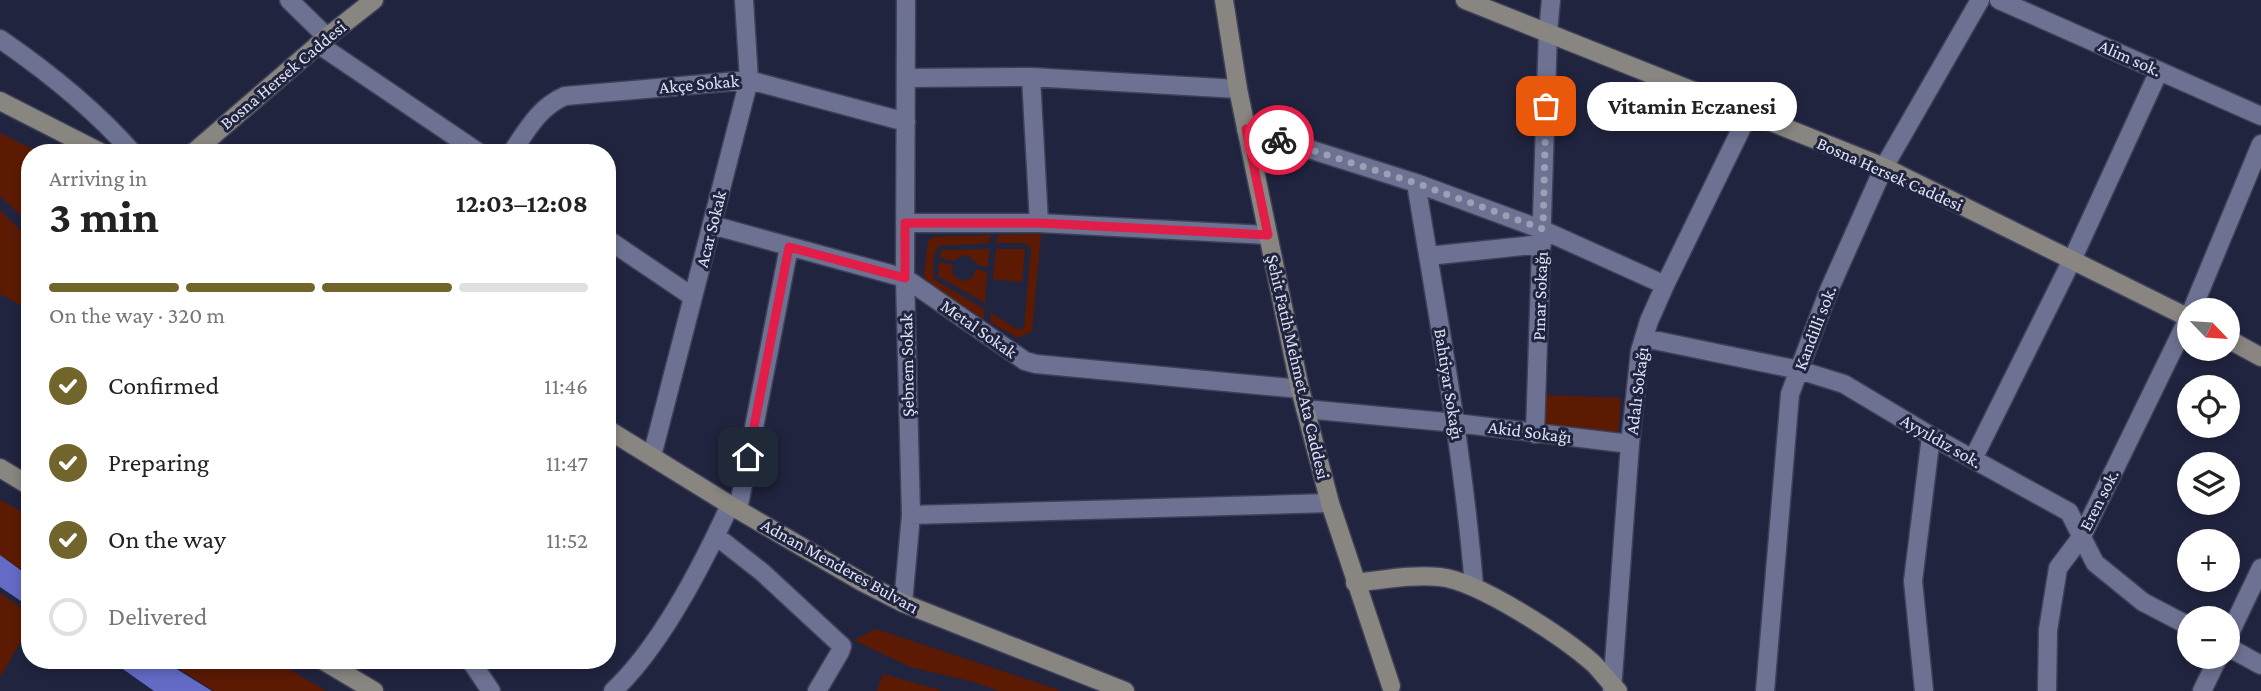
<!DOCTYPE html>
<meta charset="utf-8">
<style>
:root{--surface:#fff;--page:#f6f6f6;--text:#222;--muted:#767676;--line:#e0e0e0;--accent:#71652b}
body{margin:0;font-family:"Crimson Pro",serif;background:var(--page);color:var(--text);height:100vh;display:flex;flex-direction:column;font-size:26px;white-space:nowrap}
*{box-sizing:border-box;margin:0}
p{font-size:23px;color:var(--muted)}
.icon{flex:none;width:38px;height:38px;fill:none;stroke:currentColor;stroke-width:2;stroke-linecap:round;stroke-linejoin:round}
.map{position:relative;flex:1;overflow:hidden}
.sheet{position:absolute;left:21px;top:144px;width:595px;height:525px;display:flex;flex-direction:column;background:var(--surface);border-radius:28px;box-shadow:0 4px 10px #0003}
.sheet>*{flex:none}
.needle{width:46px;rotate:115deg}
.tools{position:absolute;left:2177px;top:298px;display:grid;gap:14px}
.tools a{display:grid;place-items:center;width:63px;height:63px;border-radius:50%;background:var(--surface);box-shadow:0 4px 10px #0003;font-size:35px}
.pin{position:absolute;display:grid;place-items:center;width:60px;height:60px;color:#fff;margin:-30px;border-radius:14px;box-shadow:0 4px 10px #0006}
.courier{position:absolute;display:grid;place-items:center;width:70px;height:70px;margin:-35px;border:5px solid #e11d48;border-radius:50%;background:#fff;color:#222;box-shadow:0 2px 9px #0007}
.bubble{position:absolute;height:49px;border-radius:24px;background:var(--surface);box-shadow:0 4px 10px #0003;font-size:23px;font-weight:700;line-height:49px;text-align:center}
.head em{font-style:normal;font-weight:700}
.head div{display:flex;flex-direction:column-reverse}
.head{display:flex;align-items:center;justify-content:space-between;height:119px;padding:0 28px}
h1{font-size:46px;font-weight:700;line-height:52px}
.bar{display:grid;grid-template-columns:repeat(4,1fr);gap:10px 7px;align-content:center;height:84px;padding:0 28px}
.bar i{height:9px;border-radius:5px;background:var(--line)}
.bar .selected{background:var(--accent)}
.bar p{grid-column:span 4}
ol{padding:0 28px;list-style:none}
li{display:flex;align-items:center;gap:21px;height:77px}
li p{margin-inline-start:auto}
li .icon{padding:7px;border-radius:50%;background:var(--accent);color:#fff;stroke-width:4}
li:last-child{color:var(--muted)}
li i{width:38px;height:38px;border:4px solid var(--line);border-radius:50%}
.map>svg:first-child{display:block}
</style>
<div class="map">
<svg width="2261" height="691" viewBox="0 0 2261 691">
<rect width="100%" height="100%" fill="#21243f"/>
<path fill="#5c1a03" d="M 0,133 L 38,152 L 30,152 L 30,224 L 0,196 Z
M 0,210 L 30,240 L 30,310 L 0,294 Z
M 1041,234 L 1032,331 L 1018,338 L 990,322 L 991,313 L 1019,330 L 1024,328 L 1031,248 L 1025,243 L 996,243 L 997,235 Z
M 990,235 L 989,243 L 938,246 C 933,254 931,271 935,280 L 984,309 L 984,319 L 929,286 L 924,277 L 928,241 L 933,237 Z
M 989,249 L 988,267 L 977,265 C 972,255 962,252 954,261 L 940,258 L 941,250 Z
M 996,249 L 1025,249 L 1022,282 L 993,279 Z
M 939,262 L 952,265 L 953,275 L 962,281 L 971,279 L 977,269 L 987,272 L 985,303 L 938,276 Z
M 1546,395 L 1621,398 L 1618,436 L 1544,426 Z
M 0,500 L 30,516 L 30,577 L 0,555 Z
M 0,593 L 30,614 L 30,626 L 0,677 Z
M 876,629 L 1062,691 L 999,691 L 970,681 L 910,667 L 854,640 Z
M 165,660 L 274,660 L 326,691 L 214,691 Z
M 883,674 L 943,691 L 877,691 Z"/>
<path fill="#646bc7" d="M 0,555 L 30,577 L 30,607 L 0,587 Z
M 110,660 L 162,660 L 212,691 L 154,691 Z"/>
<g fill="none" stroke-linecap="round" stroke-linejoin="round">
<defs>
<path id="street" d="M 289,0 L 327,37
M 1999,0 L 2261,116
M 0,39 C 48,72 94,109 132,152
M 318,44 L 478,152
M 1031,77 L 1039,223
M 906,78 L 1031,77 L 1238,89
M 1246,129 L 1416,183 L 1543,230 L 1665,285
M 512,152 C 527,130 539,107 565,96 L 749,80 L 906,122
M 1416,183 C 1438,317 1463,451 1474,586
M 905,223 L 1039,223 L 1267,235
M 712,225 L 905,278 L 1025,361 L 1036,364 L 1300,389
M 607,239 L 693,297
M 1428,256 L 1542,244
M 2192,310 L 2261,144
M 1644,338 L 1799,370 L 1844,384 L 1931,436 L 2069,512 L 2095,563 L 2143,602 L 2189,626
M 1305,409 L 1456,423 L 1630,444
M 1535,434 L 1548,32 L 1551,0
M 652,456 L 749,80 L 744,0
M 1973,459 L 2072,260 L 2159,71
M 738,510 L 789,247
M 911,515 L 1330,503
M 716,536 L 762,572 L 842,646 L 840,652 L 817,691
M 903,603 L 911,515 L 905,278 L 906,0
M 2228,637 L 2261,568
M 2228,647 L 2261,665
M 470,660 L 491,691
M 613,691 C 660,647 703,564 730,505
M 1612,691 L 1630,444 L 1640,351 L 1649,321 L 1665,285 L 1749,113
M 1765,691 L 1790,394 L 1829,290 L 1884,167 L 1980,0
M 1924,691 L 1913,581 L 1931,436
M 2047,691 L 2048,630 L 2058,568 L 2082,536 L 2189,317
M 2202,691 L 2219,656"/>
<path id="secondary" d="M 1224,0 L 1238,89 L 1300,389 L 1330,503 L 1391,686
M 1465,0 L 1884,167 L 2189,318
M 0,101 L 100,152
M 194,152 L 327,37 L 374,0
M 2228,339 L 2261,357
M 607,429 L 730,505 L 862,582 L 903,603 L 1125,691
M 0,468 L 30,486
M 1355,583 C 1383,580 1412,574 1440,577 C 1479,581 1563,637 1593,663 C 1602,672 1609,682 1618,691
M 322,660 L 374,691"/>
</defs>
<use href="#street" stroke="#3e4057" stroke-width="21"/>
<use href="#secondary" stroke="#3e4057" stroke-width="21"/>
<use href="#street" stroke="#6d7292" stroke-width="18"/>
<use href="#secondary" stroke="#898682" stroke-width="18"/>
</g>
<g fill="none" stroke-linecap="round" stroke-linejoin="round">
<path stroke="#9ca0b5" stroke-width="7" stroke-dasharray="0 12.6" d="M 1279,140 L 1416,183 L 1543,229 L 1546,106"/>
<path stroke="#e11d48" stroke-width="9" d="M 748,457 L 789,247 L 905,278 L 905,223 L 1039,223 L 1268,235 L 1246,129 L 1279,140"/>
</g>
<g text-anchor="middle" stroke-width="6" stroke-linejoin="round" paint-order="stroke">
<g font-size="18" fill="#dfe3f5" stroke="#21243f">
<text transform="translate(2130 58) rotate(24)" y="6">Alim sok.</text>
<text transform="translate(283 75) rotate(-40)" y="6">Bosna Hersek Caddesi</text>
<text transform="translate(699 84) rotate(-5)" y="6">Akçe Sokak</text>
<text transform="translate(1890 174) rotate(24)" y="6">Bosna Hersek Caddesi</text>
<text transform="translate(711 229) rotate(-76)" y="6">Acar Sokak</text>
<text transform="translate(1540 296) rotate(-88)" y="6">Pınar Sokağı</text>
<text transform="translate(1815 328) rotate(-69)" y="6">Kandilli sok.</text>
<text transform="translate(979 329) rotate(35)" y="6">Metal Sokak</text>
<text transform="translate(907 365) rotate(-91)" y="6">Şebnem Sokak</text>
<text transform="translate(1298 367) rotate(77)" y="6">Şehit Fatih Mehmet Ata Caddesi</text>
<text transform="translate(1449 384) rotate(81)" y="6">Bahtiyar Sokağı</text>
<text transform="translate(1637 391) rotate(-83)" y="6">Adalı Sokağı</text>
<text transform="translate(1530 432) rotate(7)" y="6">Akid Sokağı</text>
<text transform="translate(1941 441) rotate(30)" y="6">Ayyıldız sok.</text>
<text transform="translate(2099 500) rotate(-63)" y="6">Eren sok.</text>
<text transform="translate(840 566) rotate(29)" y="6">Adnan Menderes Bulvarı</text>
</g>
</g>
</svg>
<div class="tools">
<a><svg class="needle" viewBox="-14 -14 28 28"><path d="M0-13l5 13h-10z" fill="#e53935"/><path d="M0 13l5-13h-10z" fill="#767676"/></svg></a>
<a><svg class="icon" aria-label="locate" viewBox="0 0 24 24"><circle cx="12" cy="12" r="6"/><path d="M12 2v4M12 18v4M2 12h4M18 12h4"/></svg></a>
<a><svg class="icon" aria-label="layers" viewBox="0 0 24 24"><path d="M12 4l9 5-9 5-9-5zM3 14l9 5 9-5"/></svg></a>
<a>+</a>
<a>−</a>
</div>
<div class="pin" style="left:1546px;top:106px;background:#ea580c"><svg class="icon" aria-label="bag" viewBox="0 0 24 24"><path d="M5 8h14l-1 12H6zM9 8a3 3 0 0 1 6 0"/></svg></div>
<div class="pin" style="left:748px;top:457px;background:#1f2937"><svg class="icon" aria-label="home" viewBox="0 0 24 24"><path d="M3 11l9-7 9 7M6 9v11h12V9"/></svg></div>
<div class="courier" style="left:1279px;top:140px"><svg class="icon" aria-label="bike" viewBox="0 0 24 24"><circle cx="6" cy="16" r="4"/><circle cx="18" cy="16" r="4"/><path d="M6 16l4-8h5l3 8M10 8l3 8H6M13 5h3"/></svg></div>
<div class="bubble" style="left:1587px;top:82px;width:210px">Vitamin Eczanesi</div>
<section class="sheet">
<div class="head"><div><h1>3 min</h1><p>Arriving in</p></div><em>12:03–12:08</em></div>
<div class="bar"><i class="selected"></i><i class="selected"></i><i class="selected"></i><i></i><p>On the way · 320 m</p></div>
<ol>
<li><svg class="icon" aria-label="check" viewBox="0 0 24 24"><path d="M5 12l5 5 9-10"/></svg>Confirmed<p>11:46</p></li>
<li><svg class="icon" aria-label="check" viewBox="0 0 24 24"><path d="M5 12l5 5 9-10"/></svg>Preparing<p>11:47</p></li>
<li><svg class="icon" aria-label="check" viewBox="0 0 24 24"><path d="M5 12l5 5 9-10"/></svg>On the way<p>11:52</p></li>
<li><i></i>Delivered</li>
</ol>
</section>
</div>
